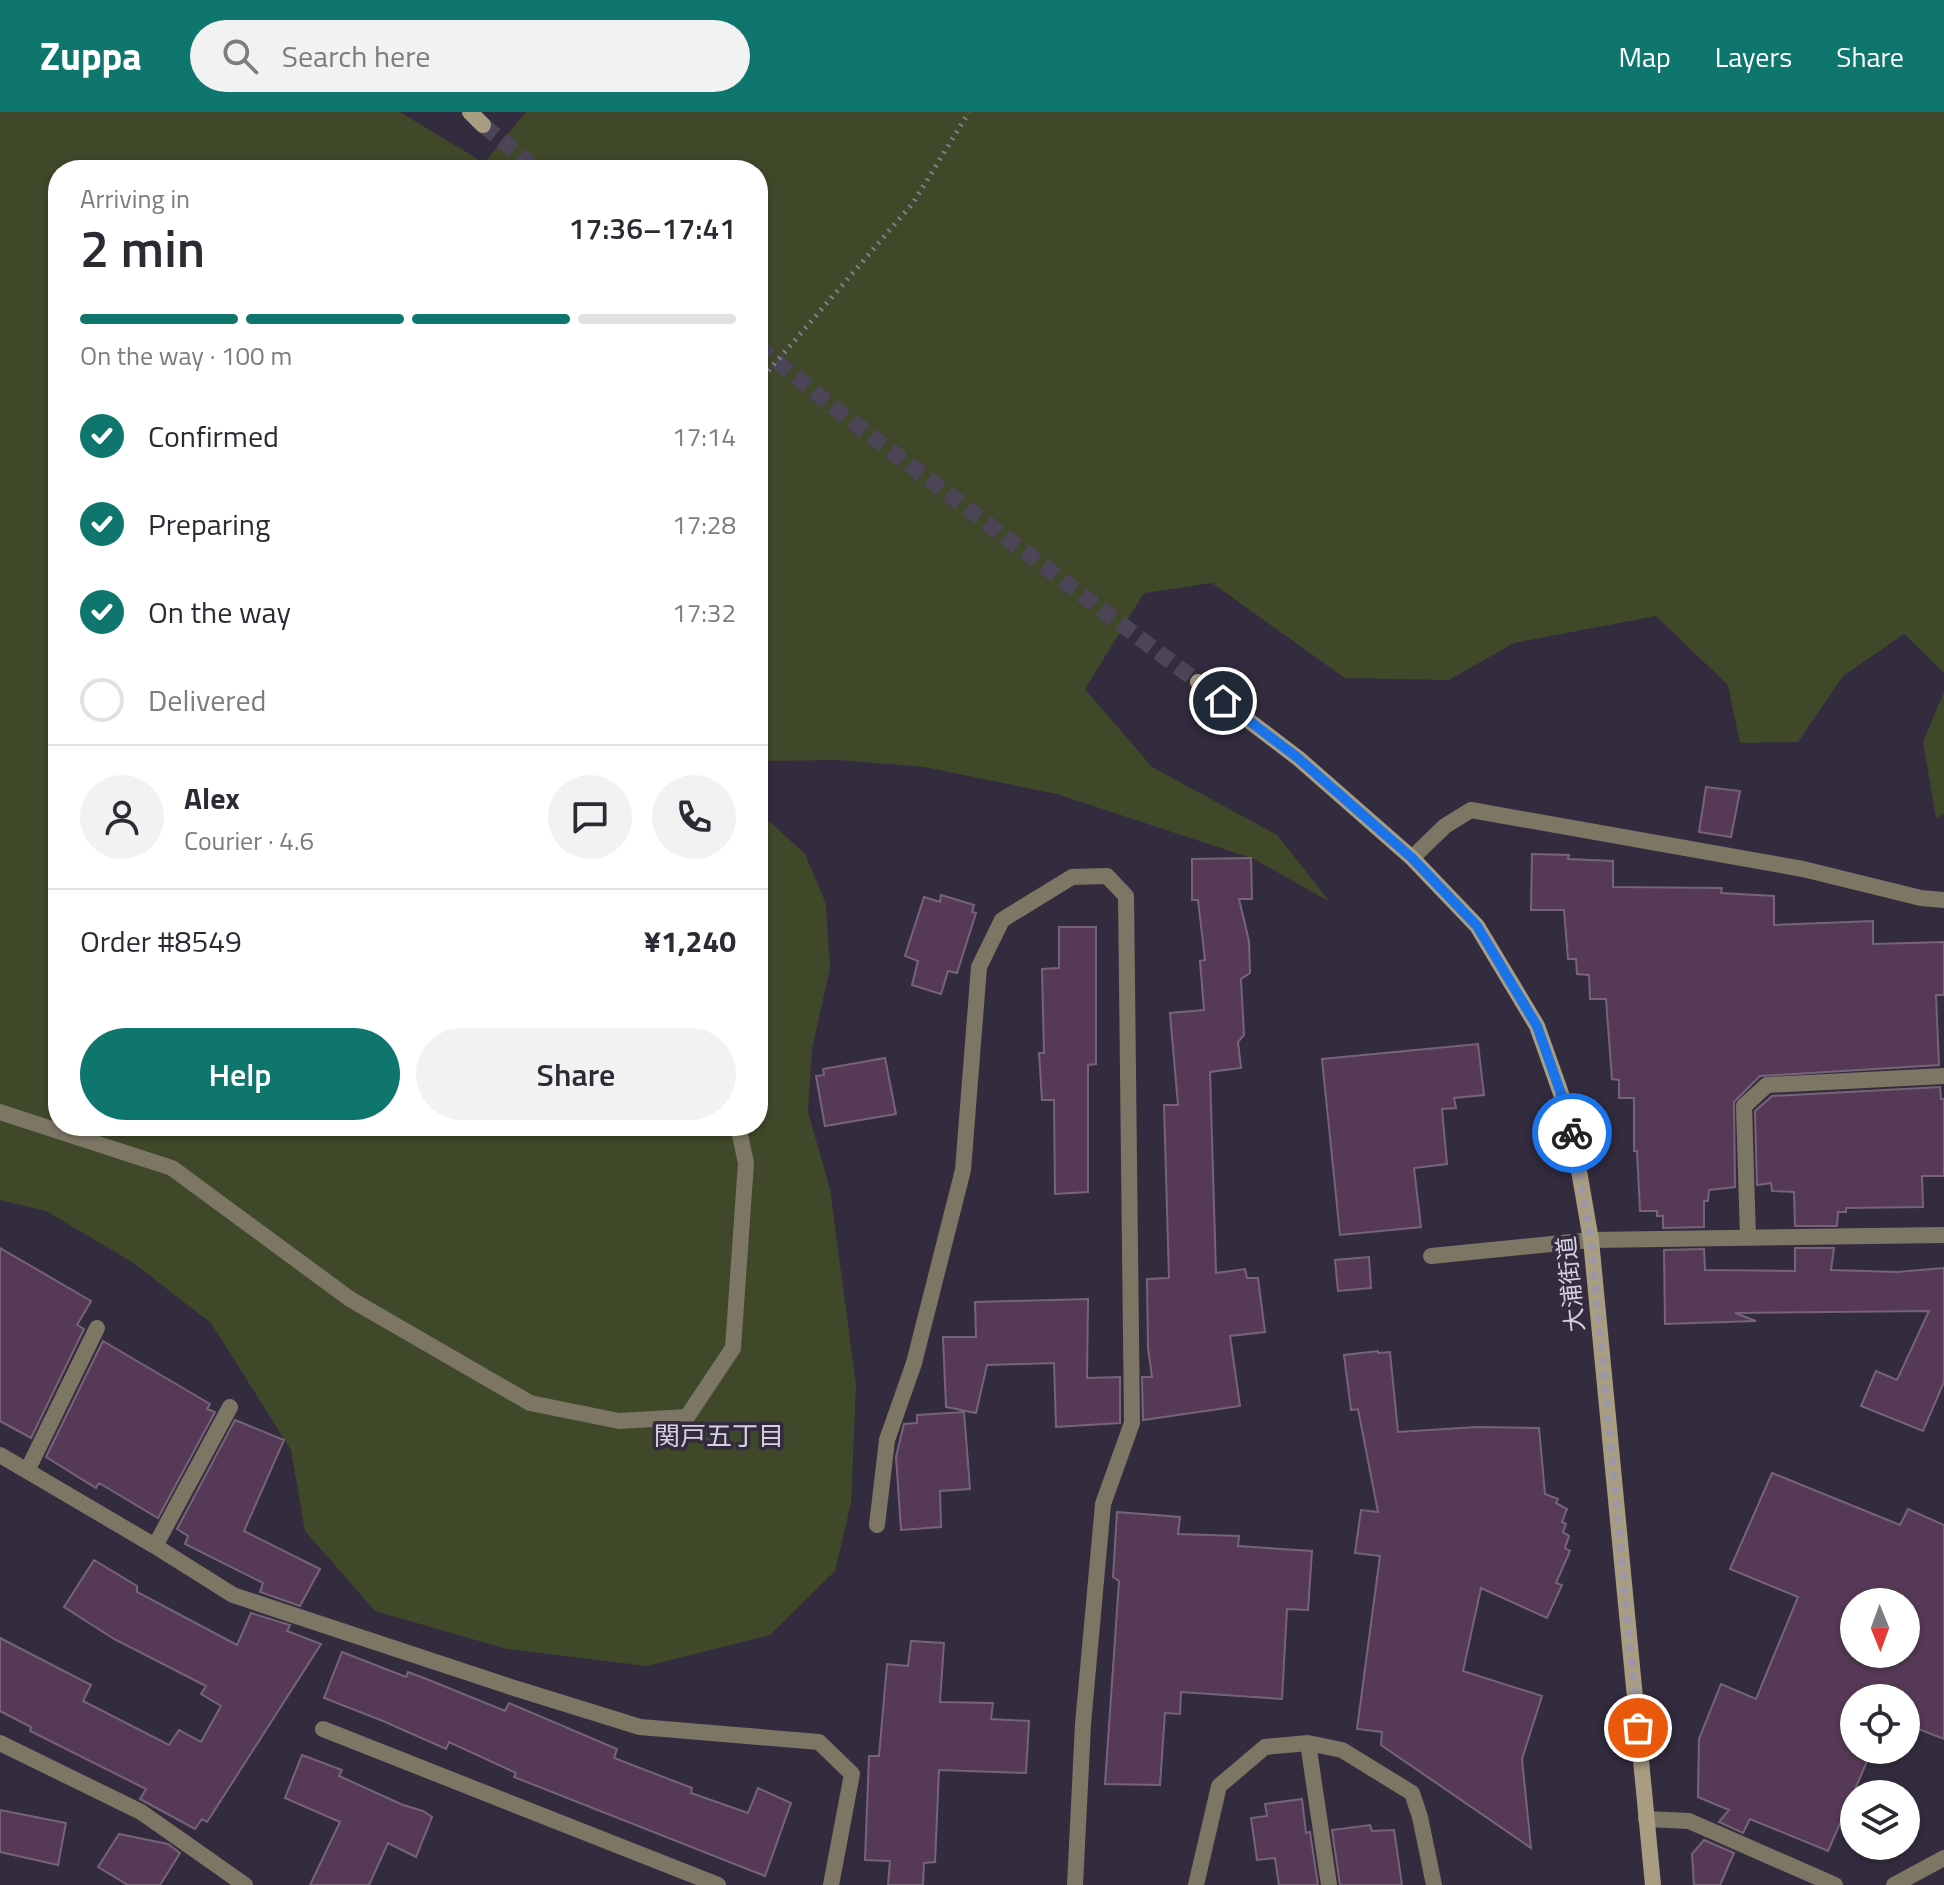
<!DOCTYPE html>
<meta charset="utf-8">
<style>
:root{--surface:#fff;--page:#f2f2f3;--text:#2b2b33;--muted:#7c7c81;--line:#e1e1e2;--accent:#0f766e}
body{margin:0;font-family:"Titillium Web","Noto Sans JP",sans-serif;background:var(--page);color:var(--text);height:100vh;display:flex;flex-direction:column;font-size:30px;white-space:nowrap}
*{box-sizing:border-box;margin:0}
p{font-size:26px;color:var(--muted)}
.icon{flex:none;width:44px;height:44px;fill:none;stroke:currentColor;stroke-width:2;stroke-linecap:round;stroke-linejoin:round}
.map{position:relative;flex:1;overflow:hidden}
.drawer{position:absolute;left:48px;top:48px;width:720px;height:976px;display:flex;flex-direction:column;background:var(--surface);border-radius:32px;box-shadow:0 2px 6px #0004}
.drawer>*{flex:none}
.needle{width:52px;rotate:179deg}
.fabs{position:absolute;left:1840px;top:1476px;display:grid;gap:16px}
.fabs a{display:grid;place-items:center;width:80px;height:80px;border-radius:50%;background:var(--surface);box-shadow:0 2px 6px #0004;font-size:40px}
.pin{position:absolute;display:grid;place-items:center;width:68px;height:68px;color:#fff;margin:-34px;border:4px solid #fff;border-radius:50%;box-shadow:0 2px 8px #0007}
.courier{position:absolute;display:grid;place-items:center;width:80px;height:80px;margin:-40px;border:6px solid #1a73e8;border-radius:50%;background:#fff;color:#222;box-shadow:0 2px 10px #0007}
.headline em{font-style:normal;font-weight:600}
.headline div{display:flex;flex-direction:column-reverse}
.headline{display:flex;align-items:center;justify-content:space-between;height:136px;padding:0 32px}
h1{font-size:52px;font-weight:600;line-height:60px}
.bar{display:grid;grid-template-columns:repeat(4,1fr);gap:12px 8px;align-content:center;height:96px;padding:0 32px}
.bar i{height:10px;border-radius:6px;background:var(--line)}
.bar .selected{background:var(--accent)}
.bar p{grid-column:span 4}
.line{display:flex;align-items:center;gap:20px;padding:0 32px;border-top:2px solid var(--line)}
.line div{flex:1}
.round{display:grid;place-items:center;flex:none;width:84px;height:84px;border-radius:42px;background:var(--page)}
ol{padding:0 32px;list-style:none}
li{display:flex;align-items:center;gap:24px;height:88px}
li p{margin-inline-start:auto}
li .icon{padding:8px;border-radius:50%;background:var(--accent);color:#fff;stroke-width:4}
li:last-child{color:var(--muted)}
li i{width:44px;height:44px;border:4px solid var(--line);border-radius:50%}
.button{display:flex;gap:16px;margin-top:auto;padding:16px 32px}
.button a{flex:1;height:92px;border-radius:48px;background:var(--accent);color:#fff;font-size:32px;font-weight:600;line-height:92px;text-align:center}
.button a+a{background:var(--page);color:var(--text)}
header{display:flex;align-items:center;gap:48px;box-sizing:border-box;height:112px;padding:0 40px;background:var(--accent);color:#fff}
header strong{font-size:38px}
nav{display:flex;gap:44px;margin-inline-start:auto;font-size:28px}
.search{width:560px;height:72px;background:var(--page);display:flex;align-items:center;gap:20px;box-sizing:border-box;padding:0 28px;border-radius:44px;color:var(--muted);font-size:30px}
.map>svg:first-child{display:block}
</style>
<header>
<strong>Zuppa</strong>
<div class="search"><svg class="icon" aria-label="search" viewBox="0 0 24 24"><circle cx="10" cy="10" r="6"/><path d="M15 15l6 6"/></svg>Search here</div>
<nav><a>Map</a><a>Layers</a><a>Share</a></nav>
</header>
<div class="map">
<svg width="1944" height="1773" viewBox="0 0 1944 1773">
<rect width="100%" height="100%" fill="#332c3f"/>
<path fill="#40482a" d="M 0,0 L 400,0 L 484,51 L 526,0 L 1944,0 L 1944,561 L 1904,522 L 1843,564 L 1798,630 L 1740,631 L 1728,573 L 1656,504 L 1514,531 L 1449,568 L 1345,566 L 1212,471 L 1144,481 L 1085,577 L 1152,655 L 1277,723 L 1330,790 L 1254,747 L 1057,682 L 924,655 L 839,648 L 765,649 L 758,652 L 758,58 L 58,58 L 58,1014 L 758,1014 L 758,699 L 805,742 L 826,792 L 830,856 L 812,937 L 808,1000 L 830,1077 L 856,1273 L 851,1391 L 835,1459 L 770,1523 L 647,1554 L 507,1537 L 375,1499 L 305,1419 L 291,1338 L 211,1211 L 132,1150 L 46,1099 L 0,1088 Z
M 1944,580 L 1944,702 L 1936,706 L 1923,630 Z"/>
<path fill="#553956" stroke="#766476" stroke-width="2" fill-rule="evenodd" d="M 1706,675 L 1740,679 L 1731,725 L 1699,720 Z
M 1532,742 L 1569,743 L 1568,747 L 1613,749 L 1613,775 L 1722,776 L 1721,781 L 1774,784 L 1774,813 L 1873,809 L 1873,832 L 1944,830 L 1944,883 L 1936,883 L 1939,953 L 1760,964 L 1734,990 L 1735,1075 L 1709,1078 L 1708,1089 L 1704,1089 L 1704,1115 L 1663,1116 L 1663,1104 L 1657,1104 L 1657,1099 L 1640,1099 L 1637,1039 L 1634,1039 L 1634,986 L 1619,986 L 1619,968 L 1612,967 L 1606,887 L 1590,887 L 1589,863 L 1577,862 L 1576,847 L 1568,847 L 1564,798 L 1531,798 Z
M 1251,746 L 1252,787 L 1239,787 L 1249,829 L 1250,861 L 1241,867 L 1244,923 L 1238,930 L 1241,956 L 1210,960 L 1216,1161 L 1245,1157 L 1247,1166 L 1258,1166 L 1265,1220 L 1230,1224 L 1240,1294 L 1143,1308 L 1142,1265 L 1152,1265 L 1148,1236 L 1147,1167 L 1169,1166 L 1164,993 L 1178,993 L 1170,901 L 1204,898 L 1200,849 L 1205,848 L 1198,788 L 1192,788 L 1192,747 Z
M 941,783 L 974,793 L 972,800 L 976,801 L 957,861 L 948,859 L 941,882 L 912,873 L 918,849 L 905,844 L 924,785 L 940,790 Z
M 1059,815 L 1096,815 L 1096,952 L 1088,953 L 1088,1080 L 1055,1082 L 1054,988 L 1042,988 L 1039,941 L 1044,941 L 1042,857 L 1059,856 Z
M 1478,932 L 1484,983 L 1454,986 L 1456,996 L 1442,997 L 1447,1052 L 1414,1056 L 1421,1115 L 1340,1123 L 1322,947 Z
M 885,946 L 896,1002 L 825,1014 L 816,964 L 824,963 L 823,957 Z
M 1940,975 L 1941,987 L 1944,987 L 1944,1064 L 1922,1064 L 1923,1095 L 1846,1096 L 1846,1100 L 1838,1100 L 1837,1114 L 1795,1114 L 1794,1080 L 1772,1079 L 1771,1071 L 1757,1073 L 1755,999 L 1772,984 Z
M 0,1136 L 91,1189 L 77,1213 L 84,1217 L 31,1326 L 0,1309 Z
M 1795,1136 L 1834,1136 L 1831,1158 L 1897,1160 L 1944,1156 L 1944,1270 L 1923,1319 L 1861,1294 L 1876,1259 L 1897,1268 L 1929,1199 L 1735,1201 L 1756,1209 L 1665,1212 L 1664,1138 L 1704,1137 L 1705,1158 L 1795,1159 Z
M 1369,1145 L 1371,1176 L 1338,1179 L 1335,1148 Z
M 1088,1187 L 1087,1266 L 1120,1265 L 1120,1311 L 1056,1315 L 1054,1251 L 987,1253 L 976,1301 L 946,1295 L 943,1225 L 976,1225 L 975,1190 Z
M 103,1229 L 210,1292 L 207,1297 L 215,1300 L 158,1406 L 99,1371 L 96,1376 L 46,1345 Z
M 1378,1239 L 1378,1241 L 1390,1240 L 1398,1320 L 1477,1315 L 1539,1316 L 1545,1382 L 1558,1387 L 1556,1391 L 1567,1397 L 1562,1410 L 1566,1412 L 1563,1420 L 1569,1424 L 1565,1436 L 1570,1439 L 1556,1471 L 1562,1473 L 1547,1506 L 1481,1476 L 1463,1559 L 1542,1584 L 1522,1647 L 1531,1736 L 1381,1633 L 1382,1620 L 1357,1617 L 1380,1444 L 1355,1441 L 1361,1398 L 1378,1400 L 1358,1297 L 1351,1298 L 1344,1243 Z
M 964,1300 L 970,1377 L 940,1379 L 941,1415 L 901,1418 L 896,1345 L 904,1312 L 917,1311 L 917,1303 Z
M 235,1308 L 284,1328 L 244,1419 L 320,1457 L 300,1494 L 260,1480 L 263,1471 L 185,1432 L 188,1424 L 177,1417 Z
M 1772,1361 L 1900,1413 L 1908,1397 L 1944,1413 L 1944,1627 L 1906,1612 L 1906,1586 L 1854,1586 L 1854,1638 L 1872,1638 L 1828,1739 L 1750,1707 L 1743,1721 L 1719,1710 L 1729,1698 L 1698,1685 L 1699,1627 L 1721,1572 L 1756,1587 L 1798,1485 L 1730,1457 ZM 1854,1490 L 1906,1490 L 1906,1542 L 1854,1542 Z
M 1117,1400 L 1180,1405 L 1178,1422 L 1239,1424 L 1238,1434 L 1312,1439 L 1308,1498 L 1287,1497 L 1282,1587 L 1181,1580 L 1180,1602 L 1165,1601 L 1160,1673 L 1105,1672 L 1119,1469 L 1113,1465 Z
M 94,1448 L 137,1474 L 137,1480 L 237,1533 L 251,1501 L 290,1513 L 287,1519 L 321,1532 L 207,1710 L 202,1707 L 195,1717 L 140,1687 L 146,1677 L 30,1619 L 31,1615 L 0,1599 L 0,1526 L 91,1573 L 83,1589 L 169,1633 L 179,1618 L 201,1630 L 221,1594 L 201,1582 L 206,1574 L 114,1527 L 64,1495 Z
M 911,1529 L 944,1531 L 940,1590 L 993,1591 L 991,1607 L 1029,1609 L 1026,1661 L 939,1658 L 935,1750 L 924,1751 L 923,1773 L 888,1773 L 890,1749 L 865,1748 L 869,1644 L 879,1644 L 887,1552 L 908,1554 Z
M 342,1540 L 406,1565 L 408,1560 L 424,1566 L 505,1599 L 509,1591 L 617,1637 L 614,1646 L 692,1676 L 691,1681 L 748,1701 L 758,1676 L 791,1691 L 765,1764 L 514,1665 L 516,1661 L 449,1630 L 446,1637 L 383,1609 L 324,1586 Z
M 302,1643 L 342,1658 L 339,1664 L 403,1693 L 423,1699 L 432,1705 L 416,1745 L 388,1731 L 369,1773 L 310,1773 L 340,1710 L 285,1686 Z
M 1302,1687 L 1306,1721 L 1310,1720 L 1318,1773 L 1279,1773 L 1275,1746 L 1257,1748 L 1251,1706 L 1267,1704 L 1265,1692 Z
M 0,1698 L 66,1711 L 58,1753 L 0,1740 Z
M 1370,1713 L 1372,1719 L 1394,1718 L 1402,1773 L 1340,1773 L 1332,1718 Z
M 119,1722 L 168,1732 L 180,1741 L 160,1773 L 128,1773 L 98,1755 Z
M 1704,1728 L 1734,1741 L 1720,1773 L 1694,1773 L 1692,1742 Z"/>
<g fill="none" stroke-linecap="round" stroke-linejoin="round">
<path stroke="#4b4557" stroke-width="16" stroke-dasharray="16 8" stroke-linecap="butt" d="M 483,13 L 538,58
M 758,234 L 846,305 L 1198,570"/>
<path stroke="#827c8d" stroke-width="5" stroke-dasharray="2 6" stroke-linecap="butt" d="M 758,271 L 913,91 L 969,0"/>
<path stroke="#7d7665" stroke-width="16" d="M 1412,746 L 1445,714 L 1471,698 L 1803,757 L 1921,786 L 1944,788
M 0,1000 L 172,1056 L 350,1187 L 530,1291 L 619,1309 L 687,1305 L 733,1236 L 746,1051 L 738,1014
M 1748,1126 L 1744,994 L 1767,973 L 1944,964
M 1431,1144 L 1591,1128 L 1944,1123
M 0,1343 L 155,1434 L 230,1295
M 27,1359 L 97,1216
M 877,1413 L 887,1328 L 914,1251 L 963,1058 L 979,855 L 1002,808 L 1072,765 L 1107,764 L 1126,784 L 1132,1311 L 1103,1392 L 1083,1612 L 1075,1773
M 155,1434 L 233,1483 L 508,1574 L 640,1615 L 819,1630 L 852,1662 L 831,1773
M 323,1617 L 718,1773
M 0,1631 L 141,1700 L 245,1773
M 1308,1631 L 1329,1773
M 1646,1707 L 1689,1709 L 1835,1773
M 1196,1773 L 1219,1674 L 1265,1635 L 1308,1631 L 1342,1638 L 1412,1681 L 1420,1705 L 1434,1773
M 1894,1773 L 1944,1746"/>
<path stroke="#a89d81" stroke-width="16" d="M 470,0 L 483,13
M 1198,570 L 1298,646 L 1412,746 L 1477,814 L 1537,914 L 1570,1007 L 1591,1128 L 1653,1773"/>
</g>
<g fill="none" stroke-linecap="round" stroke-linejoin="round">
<path stroke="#9c97a6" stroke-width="8" stroke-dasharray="0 14.4" d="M 1572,1021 L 1591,1128 L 1638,1616"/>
<path stroke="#1a73e8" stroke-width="10" d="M 1223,589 L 1298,646 L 1412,746 L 1477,814 L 1537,914 L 1570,1007 L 1572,1021"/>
</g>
<g text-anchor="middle" stroke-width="7" stroke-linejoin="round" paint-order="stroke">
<g font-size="24" fill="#d5d1de" stroke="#332c3f">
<text transform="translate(1571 1172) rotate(-96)" y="8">大浦街道</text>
</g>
<g font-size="26" fill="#d5d1de" stroke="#332c3f">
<text x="719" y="1333">関戸五丁目</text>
</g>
</g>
</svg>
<div class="fabs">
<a><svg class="needle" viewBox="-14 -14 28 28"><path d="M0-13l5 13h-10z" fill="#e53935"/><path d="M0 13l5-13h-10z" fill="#7c7c81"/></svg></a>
<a><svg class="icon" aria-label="locate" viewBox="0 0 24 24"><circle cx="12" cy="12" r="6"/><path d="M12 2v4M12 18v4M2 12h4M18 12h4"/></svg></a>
<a><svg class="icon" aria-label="layers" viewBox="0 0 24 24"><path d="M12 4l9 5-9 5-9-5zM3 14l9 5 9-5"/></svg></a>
</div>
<div class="pin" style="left:1638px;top:1616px;background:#ea580c"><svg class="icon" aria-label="bag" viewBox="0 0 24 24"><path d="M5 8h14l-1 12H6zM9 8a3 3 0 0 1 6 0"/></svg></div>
<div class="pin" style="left:1223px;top:589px;background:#1f2937"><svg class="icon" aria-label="home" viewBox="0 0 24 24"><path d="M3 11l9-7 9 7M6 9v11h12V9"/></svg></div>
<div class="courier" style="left:1572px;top:1021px"><svg class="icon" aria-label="bike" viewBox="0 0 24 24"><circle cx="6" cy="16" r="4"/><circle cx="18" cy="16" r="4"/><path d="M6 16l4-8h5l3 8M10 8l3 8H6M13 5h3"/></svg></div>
<section class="drawer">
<div class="headline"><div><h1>2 min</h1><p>Arriving in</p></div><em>17:36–17:41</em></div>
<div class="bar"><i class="selected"></i><i class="selected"></i><i class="selected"></i><i></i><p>On the way · 100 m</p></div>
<ol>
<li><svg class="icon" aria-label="check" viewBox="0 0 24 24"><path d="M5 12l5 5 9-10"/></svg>Confirmed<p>17:14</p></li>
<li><svg class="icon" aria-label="check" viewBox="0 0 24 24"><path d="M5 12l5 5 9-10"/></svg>Preparing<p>17:28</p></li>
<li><svg class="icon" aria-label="check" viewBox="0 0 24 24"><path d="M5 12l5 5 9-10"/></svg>On the way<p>17:32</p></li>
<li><i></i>Delivered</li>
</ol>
<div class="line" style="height:144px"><a class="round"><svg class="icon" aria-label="person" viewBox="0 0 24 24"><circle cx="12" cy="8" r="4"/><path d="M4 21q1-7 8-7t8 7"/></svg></a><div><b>Alex</b><p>Courier · 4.6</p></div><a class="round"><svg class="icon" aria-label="chat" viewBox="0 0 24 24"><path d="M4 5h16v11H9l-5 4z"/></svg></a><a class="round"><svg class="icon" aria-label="phone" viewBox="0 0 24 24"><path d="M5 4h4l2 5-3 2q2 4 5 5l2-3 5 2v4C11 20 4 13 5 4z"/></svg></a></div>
<div class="line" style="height:104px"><div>Order #8549</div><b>¥1,240</b></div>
<div class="button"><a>Help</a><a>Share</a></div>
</section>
</div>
